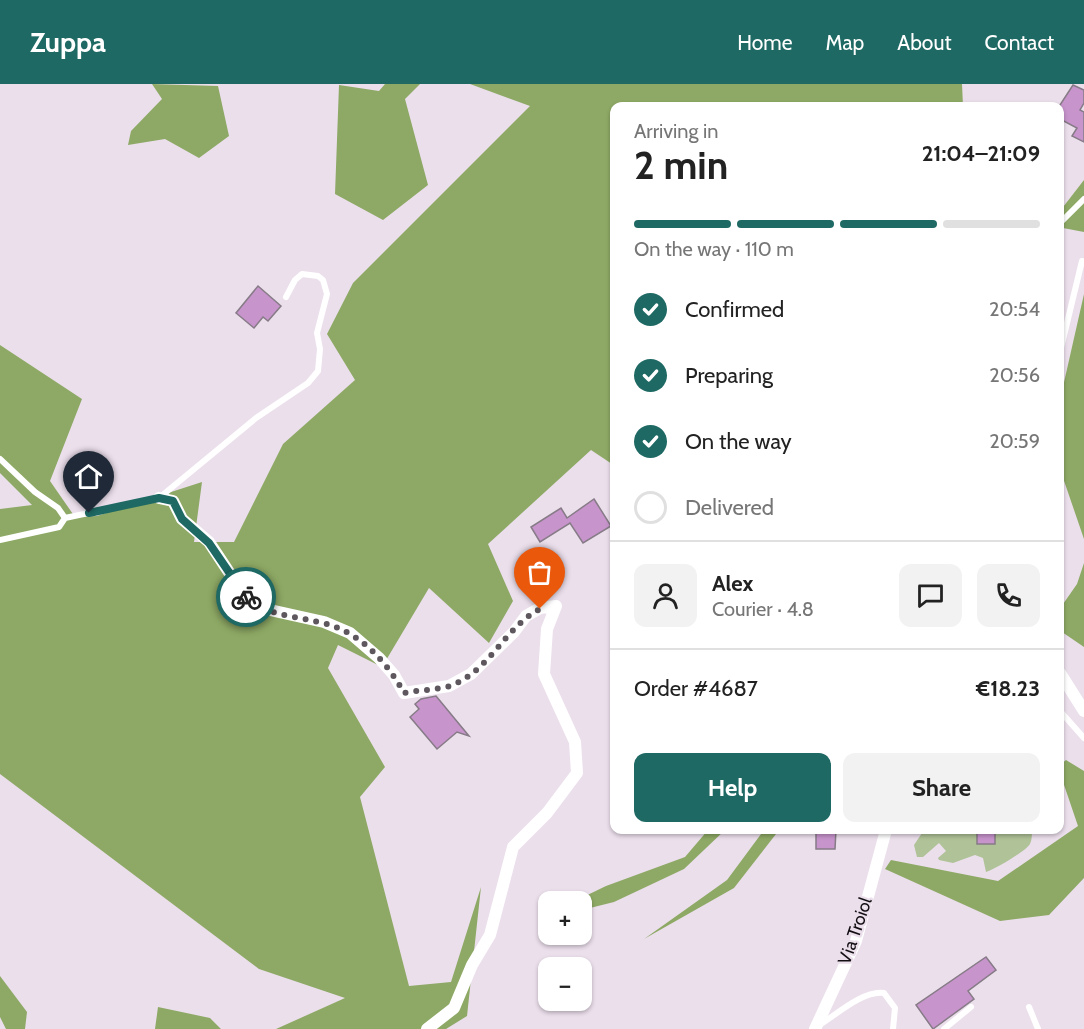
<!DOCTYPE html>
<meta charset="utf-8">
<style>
:root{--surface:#fff;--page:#f2f2f2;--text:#222;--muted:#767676;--line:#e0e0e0;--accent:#1e6964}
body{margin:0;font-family:Cabin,sans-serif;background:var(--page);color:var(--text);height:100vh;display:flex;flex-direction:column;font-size:22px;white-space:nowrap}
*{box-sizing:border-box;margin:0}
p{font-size:20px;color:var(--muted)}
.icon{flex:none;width:33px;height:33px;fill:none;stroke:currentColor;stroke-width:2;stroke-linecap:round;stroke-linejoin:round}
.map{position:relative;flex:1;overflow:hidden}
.details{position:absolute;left:610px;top:18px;width:454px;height:732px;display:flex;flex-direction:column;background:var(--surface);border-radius:12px;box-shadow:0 2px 4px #0004}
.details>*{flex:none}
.tools{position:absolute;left:538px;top:807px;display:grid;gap:12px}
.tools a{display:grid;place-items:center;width:54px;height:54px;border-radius:12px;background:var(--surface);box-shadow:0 2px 4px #0004;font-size:30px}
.pin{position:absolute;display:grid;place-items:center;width:51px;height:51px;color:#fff;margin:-62px -26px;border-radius:50% 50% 50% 0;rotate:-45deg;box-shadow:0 0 6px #0007}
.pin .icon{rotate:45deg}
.courier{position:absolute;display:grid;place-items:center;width:60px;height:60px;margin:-30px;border:4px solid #1e6964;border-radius:50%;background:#fff;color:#222;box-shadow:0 2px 8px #0007}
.headline em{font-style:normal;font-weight:700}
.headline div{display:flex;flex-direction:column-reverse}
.headline{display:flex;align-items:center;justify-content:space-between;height:102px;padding:0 24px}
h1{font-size:39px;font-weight:700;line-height:45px}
.bar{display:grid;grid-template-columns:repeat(4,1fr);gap:9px 6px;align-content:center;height:72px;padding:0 24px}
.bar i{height:8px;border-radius:4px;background:var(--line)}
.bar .current{background:var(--accent)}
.bar p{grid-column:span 4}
.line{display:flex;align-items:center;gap:15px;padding:0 24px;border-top:2px solid var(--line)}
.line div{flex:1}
.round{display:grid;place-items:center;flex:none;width:63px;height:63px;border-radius:12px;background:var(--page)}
ol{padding:0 24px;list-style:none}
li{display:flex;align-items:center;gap:18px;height:66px}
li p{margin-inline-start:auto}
li .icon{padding:6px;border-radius:50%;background:var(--accent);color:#fff;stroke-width:4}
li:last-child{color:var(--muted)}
li i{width:33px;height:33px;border:3px solid var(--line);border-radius:50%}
.button{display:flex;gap:12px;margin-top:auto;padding:12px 24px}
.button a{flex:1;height:69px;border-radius:12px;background:var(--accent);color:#fff;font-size:24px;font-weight:700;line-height:69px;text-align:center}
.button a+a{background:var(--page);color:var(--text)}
header{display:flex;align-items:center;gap:36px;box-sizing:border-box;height:84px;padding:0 30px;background:var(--accent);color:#fff}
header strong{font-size:28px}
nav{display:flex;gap:33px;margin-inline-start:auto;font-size:21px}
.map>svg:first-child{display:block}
</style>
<header>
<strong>Zuppa</strong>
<nav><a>Home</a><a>Map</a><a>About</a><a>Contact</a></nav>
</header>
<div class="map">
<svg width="1084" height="945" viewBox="0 0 1084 945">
<rect width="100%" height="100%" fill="#ebdfec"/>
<path fill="#b0c297" d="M 924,746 L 991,746 L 977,747 L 977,760 L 995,760 L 995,746 L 1032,746 C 1032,750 1032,756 1030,760 C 1026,767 995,785 986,788 L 983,774 L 975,771 L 953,779 L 939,776 L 938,774 L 946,767 L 939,759 L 923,773 L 917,773 L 914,761 Z"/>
<path fill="#8ea965" d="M 152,0 L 218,2 L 229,52 L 199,74 L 165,55 L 128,61 L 131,47 L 162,15 Z
M 385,0 L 420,0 L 405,15 L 428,101 L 383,136 L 335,110 L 339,1 L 379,7 Z
M 470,0 L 962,0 L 963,22 L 615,22 L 615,382 L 591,366 L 488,460 L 513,517 L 489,559 L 429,504 L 382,583 L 338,561 L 328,584 L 385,683 L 360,713 L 409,902 L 451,898 L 481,803 L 467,932 L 446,945 L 276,945 L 345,914 L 259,885 L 0,690 L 0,425 L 32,421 L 0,389 L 0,261 L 82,315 L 50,397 L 75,433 L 97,432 L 202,398 L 194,458 L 234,458 L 283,360 L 355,296 L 327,250 L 353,199 L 530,22 Z
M 1084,96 L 1084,148 L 1063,144 L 1061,148 L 1060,127 Z
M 1084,210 L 1084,455 L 1061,388 L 1060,316 Z
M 1084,479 L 1084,563 L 1062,548 L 1061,523 L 1077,500 Z
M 1066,676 L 1084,687 L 1084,794 L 1049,831 L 1000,837 L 885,785 L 891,776 L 998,797 L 1078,742 L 1061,692 L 1061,680 Z
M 708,746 L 725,746 L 684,785 L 614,818 L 582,826 L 582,818 L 575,817 L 606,802 L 685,773 Z
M 764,746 L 777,746 L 776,750 L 734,804 L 644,855 L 727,796 Z
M 0,892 L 27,928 L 25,945 L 6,945 L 0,933 Z
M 158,923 L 210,934 L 221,945 L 155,945 Z"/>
<path fill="#c794cc" stroke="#867b86" stroke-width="1.5" d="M 1073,1 L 1084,6 L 1084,19 L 1080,26 L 1084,28 L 1084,58 L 1072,52 L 1077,44 L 1060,35 L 1060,21 Z
M 258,202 L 281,222 L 268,237 L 263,233 L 254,244 L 236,229 Z
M 594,415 L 611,442 L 583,459 L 570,439 L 540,458 L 531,443 L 561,424 L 567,434 Z
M 436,612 L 469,652 L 457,648 L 437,665 L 410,633 L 419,625 L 415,620 L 421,615 Z
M 816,746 L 836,746 L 835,765 L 816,765 Z
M 977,747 L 995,747 L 995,760 L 977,760 Z
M 986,873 L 996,886 L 968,907 L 974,915 L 933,945 L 916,921 Z"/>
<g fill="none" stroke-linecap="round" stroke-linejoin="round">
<path stroke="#fff" stroke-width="6" d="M 1060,139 L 1084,115
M 1060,268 L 1082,177
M 0,375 L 35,408 L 58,424 L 65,434 L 59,443 L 0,456
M 65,434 L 159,414 L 256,334 L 308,299 L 318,287 L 320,265 L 317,249 L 327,210 L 323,196 L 318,192 L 302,190 L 295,196 L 286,213
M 1060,627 L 1084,654
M 1029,923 L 1038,945
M 818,942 C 836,931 863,906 884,909 L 895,924 L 893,945
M 944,945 L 971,923"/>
<path stroke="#fff" stroke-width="12" d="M 159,414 L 173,417 L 182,435 L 209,458 L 248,517 L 270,526 L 324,538 L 350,549 L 379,574 L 394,591 L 404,609 L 449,602 L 471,590 L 514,548 L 526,532 L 540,524 L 556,522 L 547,545 L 544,590 L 575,658 L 577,689 L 547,729 L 513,763 L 490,851 L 472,881 L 454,924 L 427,945
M 1060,589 L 1084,627
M 815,945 L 856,857 L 886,746"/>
</g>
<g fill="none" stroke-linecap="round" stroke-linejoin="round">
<path stroke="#5e575e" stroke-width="6" stroke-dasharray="0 10.8" d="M 246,513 C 258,532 317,534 338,544 C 367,556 389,582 404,609 C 418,606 436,606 450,602 C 489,588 506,542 540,525"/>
<path stroke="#1e6964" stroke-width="8" d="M 89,429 L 159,414 L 173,417 L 182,435 L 209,459 L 246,513"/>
</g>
<g text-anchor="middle" stroke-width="4.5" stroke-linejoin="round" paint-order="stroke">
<g font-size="18" fill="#120e12" stroke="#ebdfec">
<text transform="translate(855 847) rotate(-71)" y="6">Via Troiol</text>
</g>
</g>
</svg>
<div class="tools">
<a>+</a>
<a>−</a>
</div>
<div class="pin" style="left:540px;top:525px;background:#ea580c"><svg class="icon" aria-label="bag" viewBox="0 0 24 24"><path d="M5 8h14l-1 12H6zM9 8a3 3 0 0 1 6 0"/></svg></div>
<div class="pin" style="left:89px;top:429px;background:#1f2937"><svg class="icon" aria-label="home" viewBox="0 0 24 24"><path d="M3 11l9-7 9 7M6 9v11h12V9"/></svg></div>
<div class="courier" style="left:246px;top:513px"><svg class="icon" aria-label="bike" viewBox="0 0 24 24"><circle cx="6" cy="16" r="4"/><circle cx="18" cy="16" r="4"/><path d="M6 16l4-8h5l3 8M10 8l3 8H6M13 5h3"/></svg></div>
<section class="details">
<div class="headline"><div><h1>2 min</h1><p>Arriving in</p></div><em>21:04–21:09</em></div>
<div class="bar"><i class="current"></i><i class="current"></i><i class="current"></i><i></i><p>On the way · 110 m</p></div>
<ol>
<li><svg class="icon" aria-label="check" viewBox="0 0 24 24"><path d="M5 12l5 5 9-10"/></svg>Confirmed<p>20:54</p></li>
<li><svg class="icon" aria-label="check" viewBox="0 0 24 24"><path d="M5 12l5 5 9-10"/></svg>Preparing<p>20:56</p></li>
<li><svg class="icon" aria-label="check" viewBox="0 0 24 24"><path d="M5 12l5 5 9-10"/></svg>On the way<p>20:59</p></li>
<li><i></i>Delivered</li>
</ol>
<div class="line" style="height:108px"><a class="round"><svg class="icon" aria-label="person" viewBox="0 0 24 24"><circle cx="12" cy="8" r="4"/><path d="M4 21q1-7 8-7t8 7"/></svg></a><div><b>Alex</b><p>Courier · 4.8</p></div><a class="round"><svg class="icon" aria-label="chat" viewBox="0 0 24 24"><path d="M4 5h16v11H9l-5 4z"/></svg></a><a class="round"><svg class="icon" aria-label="phone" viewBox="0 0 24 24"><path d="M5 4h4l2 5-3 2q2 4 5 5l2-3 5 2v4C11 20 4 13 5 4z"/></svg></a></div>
<div class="line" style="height:78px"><div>Order #4687</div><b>€18.23</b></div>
<div class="button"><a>Help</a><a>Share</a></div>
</section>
</div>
